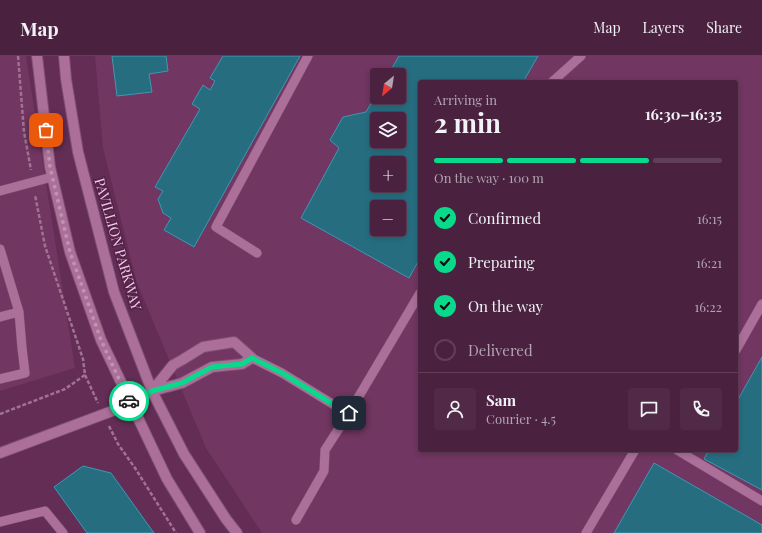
<!DOCTYPE html>
<meta charset="utf-8">
<style>
:root{--surface:#4a2240;--page:#512a47;--text:#f1f3f6;--muted:#b2a4b1;--line:#613f59;--accent:#08d98b}
body{margin:0;font-family:"Playfair Display",serif;background:var(--page);color:var(--text);height:100vh;display:flex;flex-direction:column;font-size:15px;white-space:nowrap}
*{box-sizing:border-box;margin:0}
p{font-size:13px;color:var(--muted)}
.icon{flex:none;width:22px;height:22px;fill:none;stroke:currentColor;stroke-width:2;stroke-linecap:round;stroke-linejoin:round}
.map{position:relative;flex:1;overflow:hidden}
.sheet{position:absolute;left:418px;top:24px;width:320px;height:372px;display:flex;flex-direction:column;background:var(--surface);border-radius:4px;box-shadow:0 2px 6px #0003,0 0 0 1px var(--line)}
.sheet>*{flex:none}
.needle{width:26px;rotate:210deg}
.tools{position:absolute;left:370px;top:12px;display:grid;gap:8px}
.tools a{display:grid;place-items:center;width:36px;height:36px;border-radius:4px;background:var(--surface);box-shadow:0 2px 6px #0003,0 0 0 1px var(--line);font-size:20px}
.pin{position:absolute;display:grid;place-items:center;width:34px;height:34px;color:#fff;margin:-17px;border-radius:8px;box-shadow:0 2px 6px #0006}
.courier{position:absolute;display:grid;place-items:center;width:40px;height:40px;margin:-20px;border:3px solid #08d98b;border-radius:50%;background:#fff;color:#222;box-shadow:0 1px 5px #0007}
.headline em{font-style:normal;font-weight:700}
.headline div{display:flex;flex-direction:column-reverse}
.headline{display:flex;align-items:center;justify-content:space-between;height:68px;padding:0 16px}
h1{font-size:26px;font-weight:700;line-height:30px}
.bar{display:grid;grid-template-columns:repeat(4,1fr);gap:6px 4px;align-content:center;height:48px;padding:0 16px}
.bar i{height:5px;border-radius:3px;background:var(--line)}
.bar .on{background:var(--accent)}
.bar p{grid-column:span 4}
.line{display:flex;align-items:center;gap:10px;padding:0 16px;border-top:1px solid var(--line)}
.line div{flex:1}
.round{display:grid;place-items:center;flex:none;width:42px;height:42px;border-radius:4px;background:var(--page)}
ol{padding:0 16px;list-style:none}
li{display:flex;align-items:center;gap:12px;height:44px}
li p{margin-inline-start:auto}
li .icon{padding:4px;border-radius:50%;background:var(--accent);color:#111;stroke-width:4}
li:last-child{color:var(--muted)}
li i{width:22px;height:22px;border:2px solid var(--line);border-radius:50%}
header{display:flex;align-items:center;gap:24px;box-sizing:border-box;height:56px;padding:0 20px;background:var(--surface);border-bottom:1px solid var(--line)}
header strong{font-size:19px}
nav{display:flex;gap:22px;margin-inline-start:auto;font-size:14px}
.map>svg:first-child{display:block}
</style>
<header>
<strong>Map</strong>
<nav><a>Map</a><a>Layers</a><a>Share</a></nav>
</header>
<div class="map">
<svg width="762" height="477" viewBox="0 0 762 477">
<rect width="100%" height="100%" fill="#632d55"/>
<path fill="#713661" fill-rule="evenodd" d="M 0,0 L 26,0 L 75,312 L 0,335 Z
M 95,0 L 762,0 L 762,477 L 262,477 L 206,392 L 137,227 L 103,92 ZM 377,19 L 399,19 L 399,41 L 377,41 ZM 420,26 L 736,26 L 736,394 L 420,394 ZM 377,63 L 399,63 L 399,85 L 377,85 ZM 377,107 L 399,107 L 399,129 L 377,129 ZM 377,151 L 399,151 L 399,173 L 377,173 Z"/>
<path fill="#266d80" stroke="#3c99b2" fill-rule="evenodd" d="M 112,0 L 166,0 L 168,15 L 149,18 L 152,36 L 117,40 Z
M 223,0 L 300,0 L 194,191 L 164,174 L 171,162 L 163,157 L 158,143 L 163,135 L 155,131 L 200,53 L 192,48 L 203,29 L 210,34 L 215,25 L 210,22 Z
M 399,0 L 538,0 L 523,26 L 420,26 L 420,202 L 409,222 L 301,162 L 339,92 L 330,84 L 343,61 L 366,56 L 377,37 L 377,41 L 399,41 L 399,19 L 388,19 ZM 377,63 L 399,63 L 399,85 L 377,85 ZM 377,107 L 399,107 L 399,129 L 377,129 ZM 377,151 L 399,151 L 399,173 L 377,173 Z
M 762,301 L 762,434 L 704,403 L 709,394 L 736,394 L 736,347 Z
M 654,407 L 762,469 L 762,477 L 614,477 Z
M 83,410 L 111,417 L 154,477 L 87,477 L 54,431 Z"/>
<g fill="none" stroke-linecap="round" stroke-linejoin="round">
<defs>
<path id="service" d="M 552,26 L 581,0
M 0,135 L 52,121
M 0,193 L 19,256 L 0,261
M 257,197 L 216,171 L 308,0
M 736,294 L 762,248
M 252,302 L 282,317 L 339,352 L 349,357 L 420,237
M 0,323 L 25,317 L 22,292 L 19,256
M 677,394 L 762,445
M 296,464 L 324,415 L 325,394 L 349,357
M 0,466 L 45,455 L 63,477
M 586,477 L 635,394"/>
<path id="minor" d="M 131,348 L 152,335 L 182,327 L 212,311 L 242,308 L 252,302 L 234,286 L 203,291 L 182,304 L 173,309 L 152,335"/>
<path id="tertiary" d="M 0,397 L 131,348"/>
<path id="secondary" d="M 37,0 L 50,111 L 70,196 L 101,284 L 167,423 L 200,477
M 64,0 L 66,23 L 78,96 L 114,236 L 152,335 L 184,398 L 226,463 L 237,477"/>
</defs>
<use href="#service" stroke="#7c4e70" stroke-width="10"/>
<use href="#minor" stroke="#7c4e70" stroke-width="12"/>
<use href="#tertiary" stroke="#7c4e70" stroke-width="12"/>
<use href="#secondary" stroke="#7c4e70" stroke-width="12"/>
<path stroke="#a07393" stroke-width="2.5" stroke-dasharray="4 2" stroke-linecap="butt" d="M 18,0 L 24,76 L 31,114
M 85,319 L 98,347
M 0,358 L 65,333 L 85,319 L 83,303 L 45,190 L 35,139
M 109,370 L 118,388 L 135,412 L 176,477"/>
<use href="#service" stroke="#ab6f99" stroke-width="9"/>
<use href="#minor" stroke="#ab6f99" stroke-width="10"/>
<use href="#tertiary" stroke="#ab6f99" stroke-width="10"/>
<use href="#secondary" stroke="#ab6f99" stroke-width="10"/>
</g>
<g fill="none" stroke-linecap="round" stroke-linejoin="round">
<path stroke="#bd95b1" stroke-width="4" stroke-dasharray="0 7.2" d="M 46,74 L 50,111 L 70,196 L 101,284 L 129,345"/>
<path stroke="#08d98b" stroke-width="5" d="M 129,345 L 131,348 L 152,335 L 182,327 L 212,311 L 242,308 L 252,302 L 282,317 L 339,352 L 349,357"/>
</g>
<g text-anchor="middle" stroke-width="3.5" stroke-linejoin="round" paint-order="stroke">
<g font-size="14" fill="#eecde3" stroke="#57224a">
<text transform="translate(118 188) rotate(74)" y="5">PAVILLION PARKWAY</text>
</g>
</g>
</svg>
<div class="tools">
<a><svg class="needle" viewBox="-14 -14 28 28"><path d="M0-13l5 13h-10z" fill="#e53935"/><path d="M0 13l5-13h-10z" fill="#b2a4b1"/></svg></a>
<a><svg class="icon" aria-label="layers" viewBox="0 0 24 24"><path d="M12 4l9 5-9 5-9-5zM3 14l9 5 9-5"/></svg></a>
<a>+</a>
<a>−</a>
</div>
<div class="pin" style="left:46px;top:74px;background:#ea580c"><svg class="icon" aria-label="bag" viewBox="0 0 24 24"><path d="M5 8h14l-1 12H6zM9 8a3 3 0 0 1 6 0"/></svg></div>
<div class="pin" style="left:349px;top:357px;background:#1f2937"><svg class="icon" aria-label="home" viewBox="0 0 24 24"><path d="M3 11l9-7 9 7M6 9v11h12V9"/></svg></div>
<div class="courier" style="left:129px;top:345px"><svg class="icon" aria-label="car" viewBox="0 0 24 24"><path d="M5 17H2v-5l4-1 3-4h7l3 4 3 1v5h-3M9 17h6M6 11h13"/><circle cx="7" cy="17" r="2"/><circle cx="17" cy="17" r="2"/></svg></div>
<section class="sheet">
<div class="headline"><div><h1>2 min</h1><p>Arriving in</p></div><em>16:30–16:35</em></div>
<div class="bar"><i class="on"></i><i class="on"></i><i class="on"></i><i></i><p>On the way · 100 m</p></div>
<ol>
<li><svg class="icon" aria-label="check" viewBox="0 0 24 24"><path d="M5 12l5 5 9-10"/></svg>Confirmed<p>16:15</p></li>
<li><svg class="icon" aria-label="check" viewBox="0 0 24 24"><path d="M5 12l5 5 9-10"/></svg>Preparing<p>16:21</p></li>
<li><svg class="icon" aria-label="check" viewBox="0 0 24 24"><path d="M5 12l5 5 9-10"/></svg>On the way<p>16:22</p></li>
<li><i></i>Delivered</li>
</ol>
<div class="line" style="height:72px"><a class="round"><svg class="icon" aria-label="person" viewBox="0 0 24 24"><circle cx="12" cy="8" r="4"/><path d="M4 21q1-7 8-7t8 7"/></svg></a><div><b>Sam</b><p>Courier · 4.5</p></div><a class="round"><svg class="icon" aria-label="chat" viewBox="0 0 24 24"><path d="M4 5h16v11H9l-5 4z"/></svg></a><a class="round"><svg class="icon" aria-label="phone" viewBox="0 0 24 24"><path d="M5 4h4l2 5-3 2q2 4 5 5l2-3 5 2v4C11 20 4 13 5 4z"/></svg></a></div>
</section>
</div>
